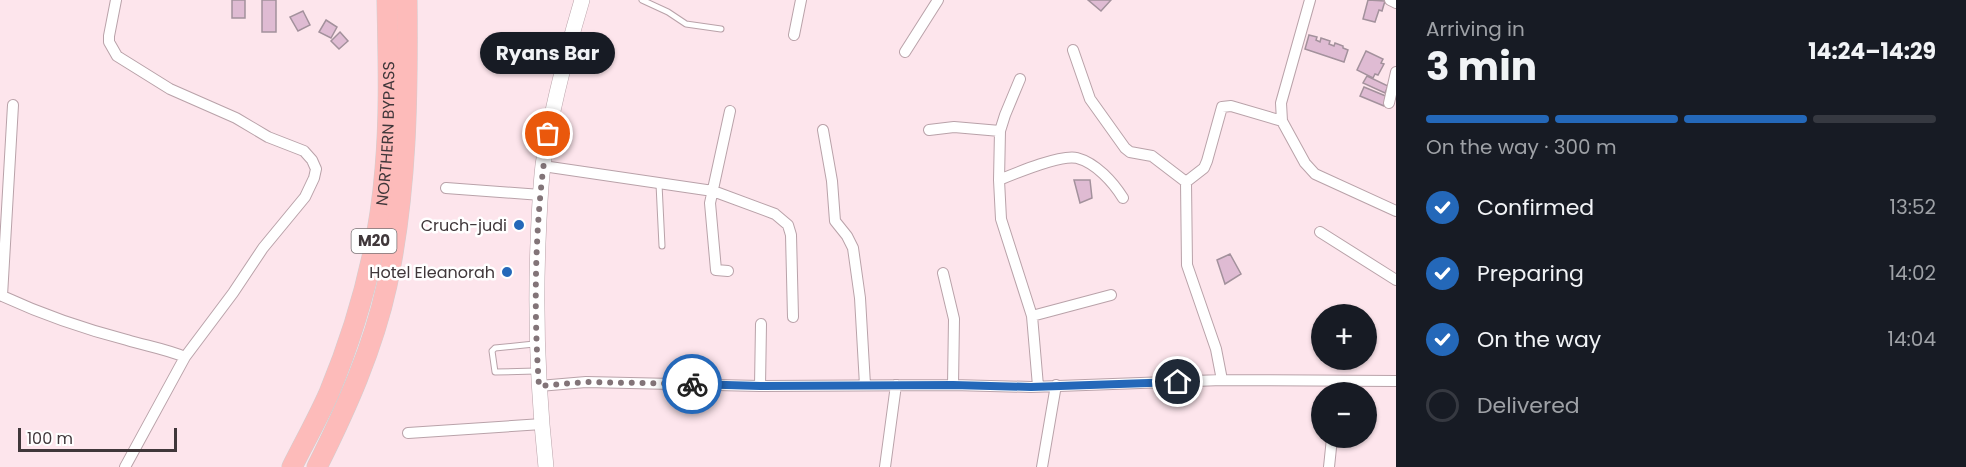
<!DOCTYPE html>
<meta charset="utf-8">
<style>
:root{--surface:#171b24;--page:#20242c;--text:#f1f3f6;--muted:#9ea1a6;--line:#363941;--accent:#2468b9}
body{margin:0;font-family:Poppins,sans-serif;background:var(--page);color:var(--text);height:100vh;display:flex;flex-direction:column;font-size:22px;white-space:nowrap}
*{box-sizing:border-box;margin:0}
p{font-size:20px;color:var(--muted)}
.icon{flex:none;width:33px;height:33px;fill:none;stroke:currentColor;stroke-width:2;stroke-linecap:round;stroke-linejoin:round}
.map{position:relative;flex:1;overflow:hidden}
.side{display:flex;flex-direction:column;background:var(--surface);width:570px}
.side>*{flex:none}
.controls{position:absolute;left:1311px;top:304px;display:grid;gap:12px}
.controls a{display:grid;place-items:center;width:66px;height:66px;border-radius:50%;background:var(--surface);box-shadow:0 2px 4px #0004;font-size:30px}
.scale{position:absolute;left:18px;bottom:15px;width:159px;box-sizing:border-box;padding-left:6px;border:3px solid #40373a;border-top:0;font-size:16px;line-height:21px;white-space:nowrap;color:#40373a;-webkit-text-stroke:4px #fff;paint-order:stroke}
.pin{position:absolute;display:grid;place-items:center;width:51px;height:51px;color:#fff;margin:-26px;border:3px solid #fff;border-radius:50%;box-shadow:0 2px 6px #0007}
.courier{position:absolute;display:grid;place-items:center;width:60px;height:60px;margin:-30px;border:4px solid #2468b9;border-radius:50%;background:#fff;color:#222;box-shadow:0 2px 8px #0007}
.bubble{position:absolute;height:42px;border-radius:21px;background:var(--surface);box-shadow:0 2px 4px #0004;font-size:20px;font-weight:700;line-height:42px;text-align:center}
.summary em{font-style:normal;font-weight:700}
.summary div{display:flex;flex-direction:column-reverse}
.summary{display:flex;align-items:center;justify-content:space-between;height:102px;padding:0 30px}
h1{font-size:39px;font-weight:700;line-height:45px}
.bar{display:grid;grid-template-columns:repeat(4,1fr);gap:9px 6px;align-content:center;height:72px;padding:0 30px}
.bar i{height:8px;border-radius:4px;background:var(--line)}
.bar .active{background:var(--accent)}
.bar p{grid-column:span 4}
ol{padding:0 30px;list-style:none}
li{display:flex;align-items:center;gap:18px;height:66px}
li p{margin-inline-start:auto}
li .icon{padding:6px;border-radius:50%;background:var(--accent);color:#fff;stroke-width:4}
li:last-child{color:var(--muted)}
li i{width:33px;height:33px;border:3px solid var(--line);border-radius:50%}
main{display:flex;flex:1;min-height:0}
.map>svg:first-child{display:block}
</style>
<main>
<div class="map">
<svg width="1396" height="467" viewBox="0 0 1396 467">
<rect width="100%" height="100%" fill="#fde5ec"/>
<path fill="#dfbbd3" stroke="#a3919c" stroke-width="1.5" d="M 232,0 L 245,0 L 245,18 L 232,18 Z
M 262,0 L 276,0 L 276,32 L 262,32 Z
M 1088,0 L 1111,0 L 1101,11 Z
M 1368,0 L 1385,1 L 1382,11 L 1379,10 L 1375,22 L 1363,19 Z
M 303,11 L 310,25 L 298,31 L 290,17 Z
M 326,20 L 337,27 L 331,38 L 319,32 Z
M 340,32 L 348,41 L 339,49 L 331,41 Z
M 1309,35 L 1317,37 L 1316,40 L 1320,42 L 1321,38 L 1330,41 L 1329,44 L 1334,46 L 1335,43 L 1343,46 L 1343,48 L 1348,50 L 1344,62 L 1305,49 Z
M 1366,51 L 1383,59 L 1381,63 L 1384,64 L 1378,75 L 1375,74 L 1373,78 L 1357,70 Z
M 1367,76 L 1388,86 L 1385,93 L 1363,83 Z
M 1364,87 L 1388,97 L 1384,106 L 1360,96 Z
M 1074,180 L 1090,180 L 1092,198 L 1080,203 Z
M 1230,254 L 1241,274 L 1225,284 L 1217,260 Z"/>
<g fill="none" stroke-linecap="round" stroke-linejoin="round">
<defs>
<path id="service" d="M 642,0 L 668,12 L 686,24 L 721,29
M 659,184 L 662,246
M 534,344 L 495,348 L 492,351 L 495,372 L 536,371"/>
<path id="minor" d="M 116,0 L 109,36 L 109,42 L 117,56 L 170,89 L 236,118 L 268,137 L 304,151 L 312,160 L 316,169 L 314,178 L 305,197 L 263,248 L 233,293 L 185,357 L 125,467
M 1310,0 L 1281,103 L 1282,121 L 1305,163 L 1315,174 L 1396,211
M 1390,0 L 1396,3
M 794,35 L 801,0
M 1073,50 L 1090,99 L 1125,148 L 1130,152 L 1152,156 L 1186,182
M 905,52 L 938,0
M 1389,103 L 1396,72
M 823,130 L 832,181 L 835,221 L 847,236 L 853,248 L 860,298 L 865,385
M 929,130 L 954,127 L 1000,131
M 543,166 L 713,191 L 775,214 L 788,225 L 791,235 L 793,317
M 999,180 L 1000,131 L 1005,115 L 1020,79
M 446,188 L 541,195
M 1320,232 L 1396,280
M 728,271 L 716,270 L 710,203 L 730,111
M 943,273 L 954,319 L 953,385
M 0,295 C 41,314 84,329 127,340 C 147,346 166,349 185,357
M 2,296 L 13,105
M 1032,316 L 1111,295
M 1222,380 L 1216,349 L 1187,265 L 1186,182 L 1204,168 L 1207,161 L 1222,107 L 1231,106 L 1282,121
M 539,386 L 586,382 L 760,386 L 953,385 L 1031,387 L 1222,380 L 1396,381
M 760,386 L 761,324
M 1038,386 L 1032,316 L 1001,219 L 999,180 C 1016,173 1061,154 1077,158 C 1096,163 1113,182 1123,198
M 1338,393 L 1339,381
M 408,433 L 542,424
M 885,467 L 896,385
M 1042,467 L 1056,385
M 1329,467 L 1332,438"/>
<path id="secondary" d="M 546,467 C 538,392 535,318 538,243 C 539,217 540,191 543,165 C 551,109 566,54 582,0"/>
<g id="motorway">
<path id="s1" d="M 292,467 C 304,443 318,418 329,393 C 358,323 379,245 385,169 C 390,113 388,56 387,0"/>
<path d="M 317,467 C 346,409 373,349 387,285 C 407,191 408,96 407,0"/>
</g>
</defs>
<use href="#service" stroke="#b9a2a9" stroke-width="7"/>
<use href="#minor" stroke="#b9a2a9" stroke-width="12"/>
<use href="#secondary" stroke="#b9a2a9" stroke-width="16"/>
<use href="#motorway" stroke="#d1cfd0" stroke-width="21"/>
<use href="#service" stroke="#fff" stroke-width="5"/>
<use href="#minor" stroke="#fff" stroke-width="10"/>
<use href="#secondary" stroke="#fff" stroke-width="15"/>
<use href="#motorway" stroke="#fdbbba" stroke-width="20"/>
</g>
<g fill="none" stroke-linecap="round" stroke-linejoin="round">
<path stroke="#827478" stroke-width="6" stroke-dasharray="0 10.8" d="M 548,134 C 535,216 533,303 539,386 L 586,382 L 692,384"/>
<path stroke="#2468b9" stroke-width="8" d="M 692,384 L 760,386 L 953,385 L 1031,387 L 1178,382"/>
</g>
<g fill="#2468b9" stroke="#fff" stroke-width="2">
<circle cx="519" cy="225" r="6"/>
<circle cx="507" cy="272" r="6"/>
</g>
<g text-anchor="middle" stroke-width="5" stroke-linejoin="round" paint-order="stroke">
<rect fill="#fff" stroke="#797375" stroke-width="1.5" x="351.5" y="229" width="45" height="24" rx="4.5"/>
<g font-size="15" font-weight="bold" fill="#40373a">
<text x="374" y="246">M20</text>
</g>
<g font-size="16" fill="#40373a" stroke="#fff">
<text dy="6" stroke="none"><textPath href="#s1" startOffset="350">NORTHERN BYPASS</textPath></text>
</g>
<g font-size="16" fill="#40373a" stroke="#fff" text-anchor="end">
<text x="507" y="231">Cruch-judi</text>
<text x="495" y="278">Hotel Eleanorah</text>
</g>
</g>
</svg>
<div class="controls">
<a>+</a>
<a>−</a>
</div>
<div class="scale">100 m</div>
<div class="pin" style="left:548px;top:134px;background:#ea580c"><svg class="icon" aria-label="bag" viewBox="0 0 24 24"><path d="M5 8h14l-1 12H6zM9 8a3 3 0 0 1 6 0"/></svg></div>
<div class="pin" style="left:1178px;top:382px;background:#1f2937"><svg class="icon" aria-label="home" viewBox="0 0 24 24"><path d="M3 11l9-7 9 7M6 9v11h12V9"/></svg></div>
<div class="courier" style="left:692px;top:384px"><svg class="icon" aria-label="bike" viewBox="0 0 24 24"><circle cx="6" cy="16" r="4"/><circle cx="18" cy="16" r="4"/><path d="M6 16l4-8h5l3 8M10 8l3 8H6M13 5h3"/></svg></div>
<div class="bubble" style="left:480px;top:32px;width:135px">Ryans Bar</div>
</div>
<section class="side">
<div class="summary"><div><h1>3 min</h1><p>Arriving in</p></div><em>14:24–14:29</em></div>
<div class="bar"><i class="active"></i><i class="active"></i><i class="active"></i><i></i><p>On the way · 300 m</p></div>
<ol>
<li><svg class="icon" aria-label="check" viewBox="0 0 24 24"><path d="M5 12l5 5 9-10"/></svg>Confirmed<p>13:52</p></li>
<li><svg class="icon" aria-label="check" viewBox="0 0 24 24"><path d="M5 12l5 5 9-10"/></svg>Preparing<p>14:02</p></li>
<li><svg class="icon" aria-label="check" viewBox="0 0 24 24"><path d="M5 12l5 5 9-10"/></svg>On the way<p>14:04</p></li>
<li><i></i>Delivered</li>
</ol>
</section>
</main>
